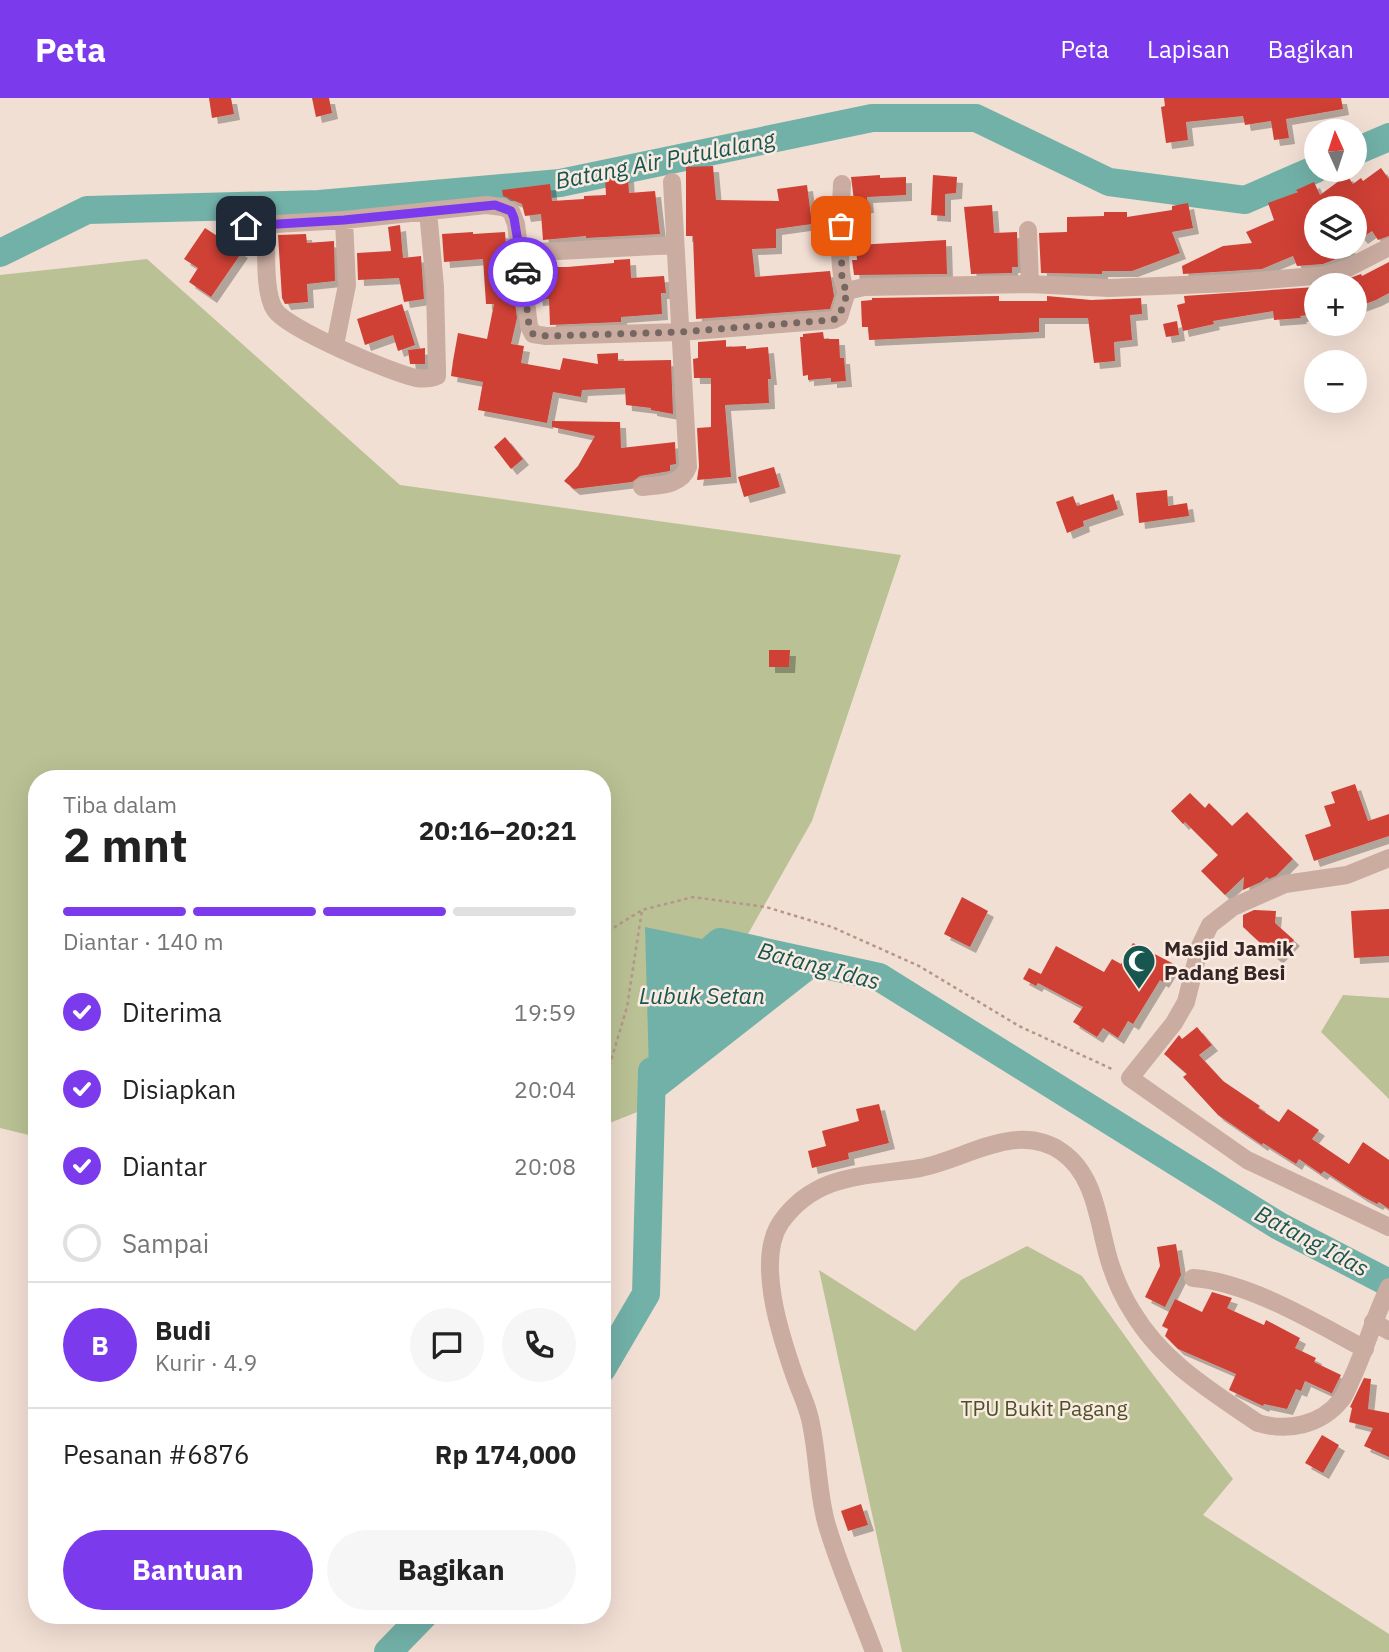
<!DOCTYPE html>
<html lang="id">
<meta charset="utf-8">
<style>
:root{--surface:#fff;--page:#f6f6f6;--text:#222;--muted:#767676;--line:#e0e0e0;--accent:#7c3aed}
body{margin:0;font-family:"IBM Plex Sans",sans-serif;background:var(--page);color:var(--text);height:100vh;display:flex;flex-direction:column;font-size:26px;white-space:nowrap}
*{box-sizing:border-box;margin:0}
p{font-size:23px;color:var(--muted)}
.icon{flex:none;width:38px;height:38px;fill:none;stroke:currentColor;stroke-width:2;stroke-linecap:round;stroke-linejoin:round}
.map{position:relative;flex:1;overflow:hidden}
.panel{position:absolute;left:28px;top:672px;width:583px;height:854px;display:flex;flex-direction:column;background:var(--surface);border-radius:28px;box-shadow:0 7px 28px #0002}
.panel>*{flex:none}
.needle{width:46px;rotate:357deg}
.fabs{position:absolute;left:1304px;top:21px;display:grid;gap:14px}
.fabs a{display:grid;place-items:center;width:63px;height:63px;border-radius:50%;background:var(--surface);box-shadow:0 7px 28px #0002;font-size:35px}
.pin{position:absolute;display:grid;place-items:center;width:60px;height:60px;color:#fff;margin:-30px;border-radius:14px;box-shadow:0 4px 10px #0006}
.courier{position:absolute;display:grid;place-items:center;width:70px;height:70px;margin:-35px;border:5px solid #7c3aed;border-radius:50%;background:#fff;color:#222;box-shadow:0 2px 9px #0007}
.headline em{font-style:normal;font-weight:700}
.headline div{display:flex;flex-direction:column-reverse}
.headline{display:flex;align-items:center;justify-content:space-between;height:119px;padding:0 35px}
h1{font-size:46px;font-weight:700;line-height:52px}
.bar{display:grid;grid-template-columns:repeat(4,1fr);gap:10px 7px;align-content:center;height:84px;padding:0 35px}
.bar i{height:9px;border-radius:5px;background:var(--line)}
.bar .active{background:var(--accent)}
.bar p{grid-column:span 4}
.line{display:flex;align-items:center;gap:18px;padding:0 35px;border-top:2px solid var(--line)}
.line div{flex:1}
.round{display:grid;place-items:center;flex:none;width:74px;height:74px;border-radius:37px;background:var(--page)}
ol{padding:0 35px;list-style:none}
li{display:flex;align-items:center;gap:21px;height:77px}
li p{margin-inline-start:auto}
li .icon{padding:7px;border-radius:50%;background:var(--accent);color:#fff;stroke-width:4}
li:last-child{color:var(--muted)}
li i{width:38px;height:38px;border:4px solid var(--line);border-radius:50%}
.cta{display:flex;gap:14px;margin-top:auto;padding:14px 35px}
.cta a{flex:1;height:80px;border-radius:42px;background:var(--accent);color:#fff;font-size:28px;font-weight:700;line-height:80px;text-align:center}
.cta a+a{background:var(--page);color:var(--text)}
header{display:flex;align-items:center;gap:42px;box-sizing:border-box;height:98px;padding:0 35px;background:var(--accent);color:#fff}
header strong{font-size:33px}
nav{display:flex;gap:38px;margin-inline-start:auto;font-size:24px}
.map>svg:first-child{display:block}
</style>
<header>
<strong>Peta</strong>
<nav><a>Peta</a><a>Lapisan</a><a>Bagikan</a></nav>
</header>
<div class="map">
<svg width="1389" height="1554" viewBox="0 0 1389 1554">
<defs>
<filter id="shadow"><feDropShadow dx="6" dy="6" stdDeviation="0" flood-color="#0004"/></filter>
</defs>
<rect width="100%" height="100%" fill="#f2dfd4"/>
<path fill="#bac194" d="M 147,161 L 400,387 L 901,457 L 812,723 L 650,1009 L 602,1028 L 602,681 L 37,681 L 37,1039 L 0,1030 L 0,177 Z
M 1343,897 L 1389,900 L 1389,1001 L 1321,934 Z
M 1027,1148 L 1082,1178 L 1148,1270 L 1233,1381 L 1203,1417 L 1389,1536 L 1389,1554 L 902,1554 L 819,1172 L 915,1233 L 961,1182 Z"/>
<path fill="#72b1a8" d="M 645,829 L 830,868 L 650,1009 Z"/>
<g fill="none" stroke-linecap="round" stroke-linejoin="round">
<path stroke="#72b1a8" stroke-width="28" d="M 1354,54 L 1389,39
M 0,155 L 87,112 L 319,106 L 560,85 L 872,20 L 976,20 L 1109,84 L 1245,102 L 1316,71
M 692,868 L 720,844 L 879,879 L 1279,1128 L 1389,1185
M 602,1271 L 646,1196 L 652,973
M 388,1554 L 424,1517"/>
</g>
<path fill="#cf4036" filter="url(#shadow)" d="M 209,0 L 231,0 L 234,16 L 212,20 Z
M 312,0 L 329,0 L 332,15 L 316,19 Z
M 1164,0 L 1341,0 L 1343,11 L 1286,21 L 1289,40 L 1274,42 L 1271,23 L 1245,27 L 1243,18 L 1186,24 L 1188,42 L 1166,45 L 1161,9 L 1165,8 Z
M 713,68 L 716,102 L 779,103 L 777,91 L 807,87 L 812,126 L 776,131 L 776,150 L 752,151 L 755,179 L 830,173 L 834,198 L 830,211 L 696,221 L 693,138 L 686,138 L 686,69 Z
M 1381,70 L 1389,81 L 1389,138 L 1378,142 L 1372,133 L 1362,140 L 1354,131 L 1354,110 L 1316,110 L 1316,149 L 1349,149 L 1352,155 L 1323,166 L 1297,168 L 1293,158 L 1262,171 L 1183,176 L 1182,168 L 1223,148 L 1252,145 L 1246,134 L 1274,122 L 1268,105 L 1298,94 L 1296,92 L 1314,84 L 1320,97 L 1347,77 L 1353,86 L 1361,80 L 1363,83 Z
M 880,77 L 880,80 L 906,79 L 906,97 L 867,99 L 868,109 L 855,110 L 851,79 Z
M 933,77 L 957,79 L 956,95 L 945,96 L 945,118 L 931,117 Z
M 628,78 L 629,95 L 655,93 L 660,136 L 586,140 L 586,138 L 543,142 L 541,116 L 525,118 L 522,106 L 503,98 L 502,92 L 550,86 L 552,103 L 584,101 L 584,98 L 606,97 L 605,80 Z
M 1188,105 L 1193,130 L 1172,134 L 1180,155 L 1132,173 L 1102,173 L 1102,176 L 1041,175 L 1039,135 L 1067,134 L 1067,119 L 1104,118 L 1104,114 L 1127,114 L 1127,119 L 1172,112 L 1172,108 Z
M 992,107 L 994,135 L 1017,134 L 1018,169 L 1012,169 L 1012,175 L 971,176 L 964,109 Z
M 400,127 L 403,160 L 421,158 L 424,201 L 404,204 L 399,180 L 358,182 L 357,155 L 391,153 L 388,129 Z
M 205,130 L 242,154 L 211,199 L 189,184 L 198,170 L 184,161 Z
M 473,134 L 473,136 L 505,134 L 507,161 L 509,161 L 517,220 L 511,246 L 524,248 L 521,265 L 560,272 L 563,260 L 598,266 L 597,256 L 618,255 L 618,263 L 671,262 L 673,316 L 651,312 L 651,310 L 626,307 L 625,290 L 582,292 L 581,299 L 553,294 L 547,325 L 478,312 L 483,284 L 451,278 L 453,263 L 458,235 L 487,241 L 494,206 L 486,206 L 483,161 L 444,164 L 442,136 Z
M 306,136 L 307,145 L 334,143 L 335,183 L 307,186 L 308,204 L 285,206 L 282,200 L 278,137 Z
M 946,142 L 947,176 L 854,177 L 852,162 L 857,162 L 856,147 Z
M 630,161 L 631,180 L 664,178 L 666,195 L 661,195 L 662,216 L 621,219 L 621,224 L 550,227 L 549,201 L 537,202 L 533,170 L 544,170 L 544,165 L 557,164 L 557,169 L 567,169 L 614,165 L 614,162 Z
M 1389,164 L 1389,195 L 1376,202 L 1354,210 L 1354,187 L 1330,187 L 1361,176 L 1362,178 Z
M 1316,189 L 1316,216 L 1300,218 L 1301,220 L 1274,222 L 1273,213 L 1213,223 L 1214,226 L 1183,233 L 1177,207 L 1185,205 L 1184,198 Z
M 999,198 L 999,203 L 1047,203 L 1047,198 L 1091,202 L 1141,200 L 1142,216 L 1130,217 L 1132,242 L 1114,244 L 1115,263 L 1094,265 L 1088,220 L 1039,220 L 1039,234 L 869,242 L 868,229 L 862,229 L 861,203 L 872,202 L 872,200 Z
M 402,206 L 415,247 L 398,253 L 393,237 L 365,247 L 357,221 Z
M 1177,223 L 1179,237 L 1166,239 L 1163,226 Z
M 823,234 L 824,241 L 839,241 L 840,260 L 844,260 L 846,283 L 831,284 L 831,280 L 808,282 L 808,277 L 803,278 L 800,239 L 803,239 L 803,236 Z
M 726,242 L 726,249 L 746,248 L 746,251 L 768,249 L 771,281 L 768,281 L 769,305 L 725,307 L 731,379 L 697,382 L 699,368 L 697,330 L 711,329 L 711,280 L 694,280 L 693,261 L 698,260 L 698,244 Z
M 425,250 L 425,266 L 410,266 L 408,252 Z
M 552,323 L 620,324 L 621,350 L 675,344 L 676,366 L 670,367 L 670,373 L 640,378 L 632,384 L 574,391 L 564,383 L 578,368 L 595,338 L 552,329 Z
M 505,339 L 523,361 L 511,371 L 494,349 Z
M 774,369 L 780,389 L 744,399 L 738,379 Z
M 1167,392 L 1168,408 L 1187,405 L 1189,418 L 1139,425 L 1136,395 Z
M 1113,396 L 1118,411 L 1083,423 L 1084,428 L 1067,435 L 1056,404 L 1073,398 L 1077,408 Z
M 769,552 L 790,552 L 789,569 L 769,569 Z
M 1355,686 L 1368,723 L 1389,716 L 1389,738 L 1314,763 L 1305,737 L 1331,728 L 1324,708 L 1335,705 L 1331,694 Z
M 1190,695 L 1205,710 L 1209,705 L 1232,728 L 1247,714 L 1293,761 L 1276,778 L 1269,781 L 1267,779 L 1261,784 L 1243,792 L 1244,779 L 1225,797 L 1201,773 L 1218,757 L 1185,724 L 1183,726 L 1171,713 Z
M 962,799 L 988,813 L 970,849 L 944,836 Z
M 1389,811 L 1389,858 L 1354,860 L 1351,813 Z
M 1254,812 L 1276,813 L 1275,825 L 1294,842 L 1277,860 L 1243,829 L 1243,817 Z
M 1133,845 L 1174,866 L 1163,884 L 1160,882 L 1133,926 L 1128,923 L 1118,940 L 1103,930 L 1097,939 L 1073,924 L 1083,909 L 1038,885 L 1036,888 L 1023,881 L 1029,870 L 1041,876 L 1056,848 L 1104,874 L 1112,861 L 1121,866 Z
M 1197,929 L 1212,947 L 1199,957 L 1223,983 L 1260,1008 L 1258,1010 L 1279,1024 L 1288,1011 L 1319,1032 L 1312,1041 L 1349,1066 L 1363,1044 L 1389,1062 L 1389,1111 L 1379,1104 L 1377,1106 L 1362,1098 L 1324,1073 L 1321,1076 L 1299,1061 L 1296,1066 L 1263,1045 L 1262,1047 L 1218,1017 L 1183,979 L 1187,976 L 1164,956 L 1179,937 L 1182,941 Z
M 879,1006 L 889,1045 L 848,1055 L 849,1061 L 812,1070 L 808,1053 L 826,1048 L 822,1033 L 859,1023 L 856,1011 Z
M 1176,1146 L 1181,1177 L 1165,1209 L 1145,1199 L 1160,1168 L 1157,1149 Z
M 1212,1194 L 1232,1200 L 1227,1210 L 1264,1227 L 1266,1222 L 1300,1240 L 1295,1250 L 1316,1260 L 1314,1264 L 1341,1277 L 1332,1295 L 1330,1297 L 1331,1295 L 1305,1283 L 1301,1293 L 1296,1291 L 1287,1311 L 1264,1306 L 1263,1308 L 1229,1292 L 1236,1276 L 1178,1251 L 1165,1238 L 1168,1231 L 1162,1228 L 1175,1201 L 1202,1214 Z
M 1364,1280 L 1371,1281 L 1368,1311 L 1389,1315 L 1389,1359 L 1364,1348 L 1373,1330 L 1349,1324 L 1352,1310 L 1350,1309 Z
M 1322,1337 L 1339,1347 L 1323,1375 L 1305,1365 Z
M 861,1406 L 868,1427 L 848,1433 L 841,1413 Z"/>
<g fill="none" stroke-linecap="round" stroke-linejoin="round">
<path stroke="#b6968a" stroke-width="2.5" stroke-dasharray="3.5 3.5" stroke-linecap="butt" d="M 602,837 L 642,812
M 602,978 L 607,976 L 627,909 L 642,812 L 693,799 L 766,809 L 832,829 L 919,868 L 1019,928 L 1114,972
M 602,1066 L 605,1065 L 607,976"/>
<path stroke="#caaca0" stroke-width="18" d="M 842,86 C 841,107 836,180 847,193
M 266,127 C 267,148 263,195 275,212 C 287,231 392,275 416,280 C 424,281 430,281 437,278 L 437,272 L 435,189 L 428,113
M 226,129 L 344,122 L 486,107 L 503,109 L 511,113 L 516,126 L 529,228 L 533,236 L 546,238 L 680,234 L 833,222 L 839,219 L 847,193 L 864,189 L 1030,186 L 1109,190 L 1231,185 L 1325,177 L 1348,170 L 1389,149
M 1028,132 L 1030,186
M 520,155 L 675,147
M 335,247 L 347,187 L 344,122
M 642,389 C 659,387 681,388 688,369 L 672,84
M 1389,760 L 1347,777 L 1285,786 L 1233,809 L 1210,827 L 1200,848 L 1186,904 L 1174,925 L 1130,980 L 1247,1062 L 1389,1129
M 1193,1180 C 1249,1184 1316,1225 1365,1251
M 1373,1224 L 1389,1233"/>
<path stroke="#caaca0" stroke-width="18" d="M 874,1554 C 858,1511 839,1469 826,1424 C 817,1390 818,1355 810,1321 C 807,1307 800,1293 795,1279 C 781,1239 755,1162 781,1124 C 817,1074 866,1079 920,1070 C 965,1062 1017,1022 1062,1054 C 1098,1079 1098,1130 1111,1168 C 1116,1183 1123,1199 1132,1213 C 1162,1264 1211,1293 1258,1325 C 1288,1334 1321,1327 1341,1302 C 1346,1296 1349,1286 1353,1278 C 1366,1249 1375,1218 1389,1189"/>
</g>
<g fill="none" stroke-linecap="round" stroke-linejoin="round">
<path stroke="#766762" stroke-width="7" stroke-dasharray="0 12.6" d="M 523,174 L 529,228 L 533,236 L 546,238 L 680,234 L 833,222 L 839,219 L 848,193 L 842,186 L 841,128"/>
<path stroke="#7c3aed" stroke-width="9" d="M 246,128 L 344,122 L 495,107 L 511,113 L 514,120 L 523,174"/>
</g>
<defs>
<symbol id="mosque-pin" viewBox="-11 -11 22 30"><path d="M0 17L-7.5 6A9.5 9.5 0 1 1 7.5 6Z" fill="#175750" stroke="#faeae1"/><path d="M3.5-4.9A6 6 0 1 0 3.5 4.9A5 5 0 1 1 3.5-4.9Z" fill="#fff"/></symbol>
</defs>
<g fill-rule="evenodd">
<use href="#mosque-pin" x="1120" y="844" width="38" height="52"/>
</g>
<g text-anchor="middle" stroke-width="5" stroke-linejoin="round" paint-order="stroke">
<g font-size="21" font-weight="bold" fill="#342624" stroke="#faeae1" text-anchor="start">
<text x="1164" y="858">Masjid Jamik<tspan x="1164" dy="24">Padang Besi</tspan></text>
</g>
<g font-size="21" fill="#4b5326" stroke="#faeae1">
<text x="1044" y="1318">TPU Bukit Pagang</text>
</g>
<g font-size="23" font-style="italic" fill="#175750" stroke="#faeae1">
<text transform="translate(665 62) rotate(-11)" y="8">Batang Air Putulalang</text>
<text transform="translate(819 868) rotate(15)" y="8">Batang Idas</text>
<text x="702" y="906">Lubuk Setan</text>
<text transform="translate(1312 1143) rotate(28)" y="8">Batang Idas</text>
</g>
</g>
</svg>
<div class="fabs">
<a><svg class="needle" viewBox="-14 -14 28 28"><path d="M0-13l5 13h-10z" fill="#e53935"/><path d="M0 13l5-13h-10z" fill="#767676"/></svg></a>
<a><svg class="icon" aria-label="layers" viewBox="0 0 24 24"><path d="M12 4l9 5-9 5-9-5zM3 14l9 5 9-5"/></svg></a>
<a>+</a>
<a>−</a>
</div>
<div class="pin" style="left:841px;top:128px;background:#ea580c"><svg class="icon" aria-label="bag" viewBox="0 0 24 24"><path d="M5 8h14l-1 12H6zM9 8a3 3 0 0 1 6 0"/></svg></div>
<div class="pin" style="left:246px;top:128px;background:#1f2937"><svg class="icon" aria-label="home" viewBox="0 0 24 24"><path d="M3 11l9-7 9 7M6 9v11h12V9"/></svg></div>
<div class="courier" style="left:523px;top:174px"><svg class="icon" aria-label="car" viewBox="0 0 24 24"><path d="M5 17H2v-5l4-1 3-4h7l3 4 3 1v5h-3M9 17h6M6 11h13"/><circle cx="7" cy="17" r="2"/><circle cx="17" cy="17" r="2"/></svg></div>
<section class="panel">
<div class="headline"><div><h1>2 mnt</h1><p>Tiba dalam</p></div><em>20:16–20:21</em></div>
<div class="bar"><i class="active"></i><i class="active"></i><i class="active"></i><i></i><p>Diantar · 140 m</p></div>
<ol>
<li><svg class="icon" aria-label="check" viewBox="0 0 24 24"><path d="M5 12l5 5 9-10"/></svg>Diterima<p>19:59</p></li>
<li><svg class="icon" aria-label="check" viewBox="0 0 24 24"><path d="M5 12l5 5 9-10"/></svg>Disiapkan<p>20:04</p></li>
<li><svg class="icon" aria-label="check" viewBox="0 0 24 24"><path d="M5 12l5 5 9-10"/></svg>Diantar<p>20:08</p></li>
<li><i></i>Sampai</li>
</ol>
<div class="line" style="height:126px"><b class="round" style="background:var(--accent);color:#fff">B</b><div><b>Budi</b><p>Kurir · 4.9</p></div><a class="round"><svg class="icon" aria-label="chat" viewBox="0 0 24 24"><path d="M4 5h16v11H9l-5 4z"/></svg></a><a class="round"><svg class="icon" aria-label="phone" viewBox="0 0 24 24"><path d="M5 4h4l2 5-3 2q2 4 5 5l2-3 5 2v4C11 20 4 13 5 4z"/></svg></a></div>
<div class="line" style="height:91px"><div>Pesanan #6876</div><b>Rp 174,000</b></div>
<div class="cta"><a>Bantuan</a><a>Bagikan</a></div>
</section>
</div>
